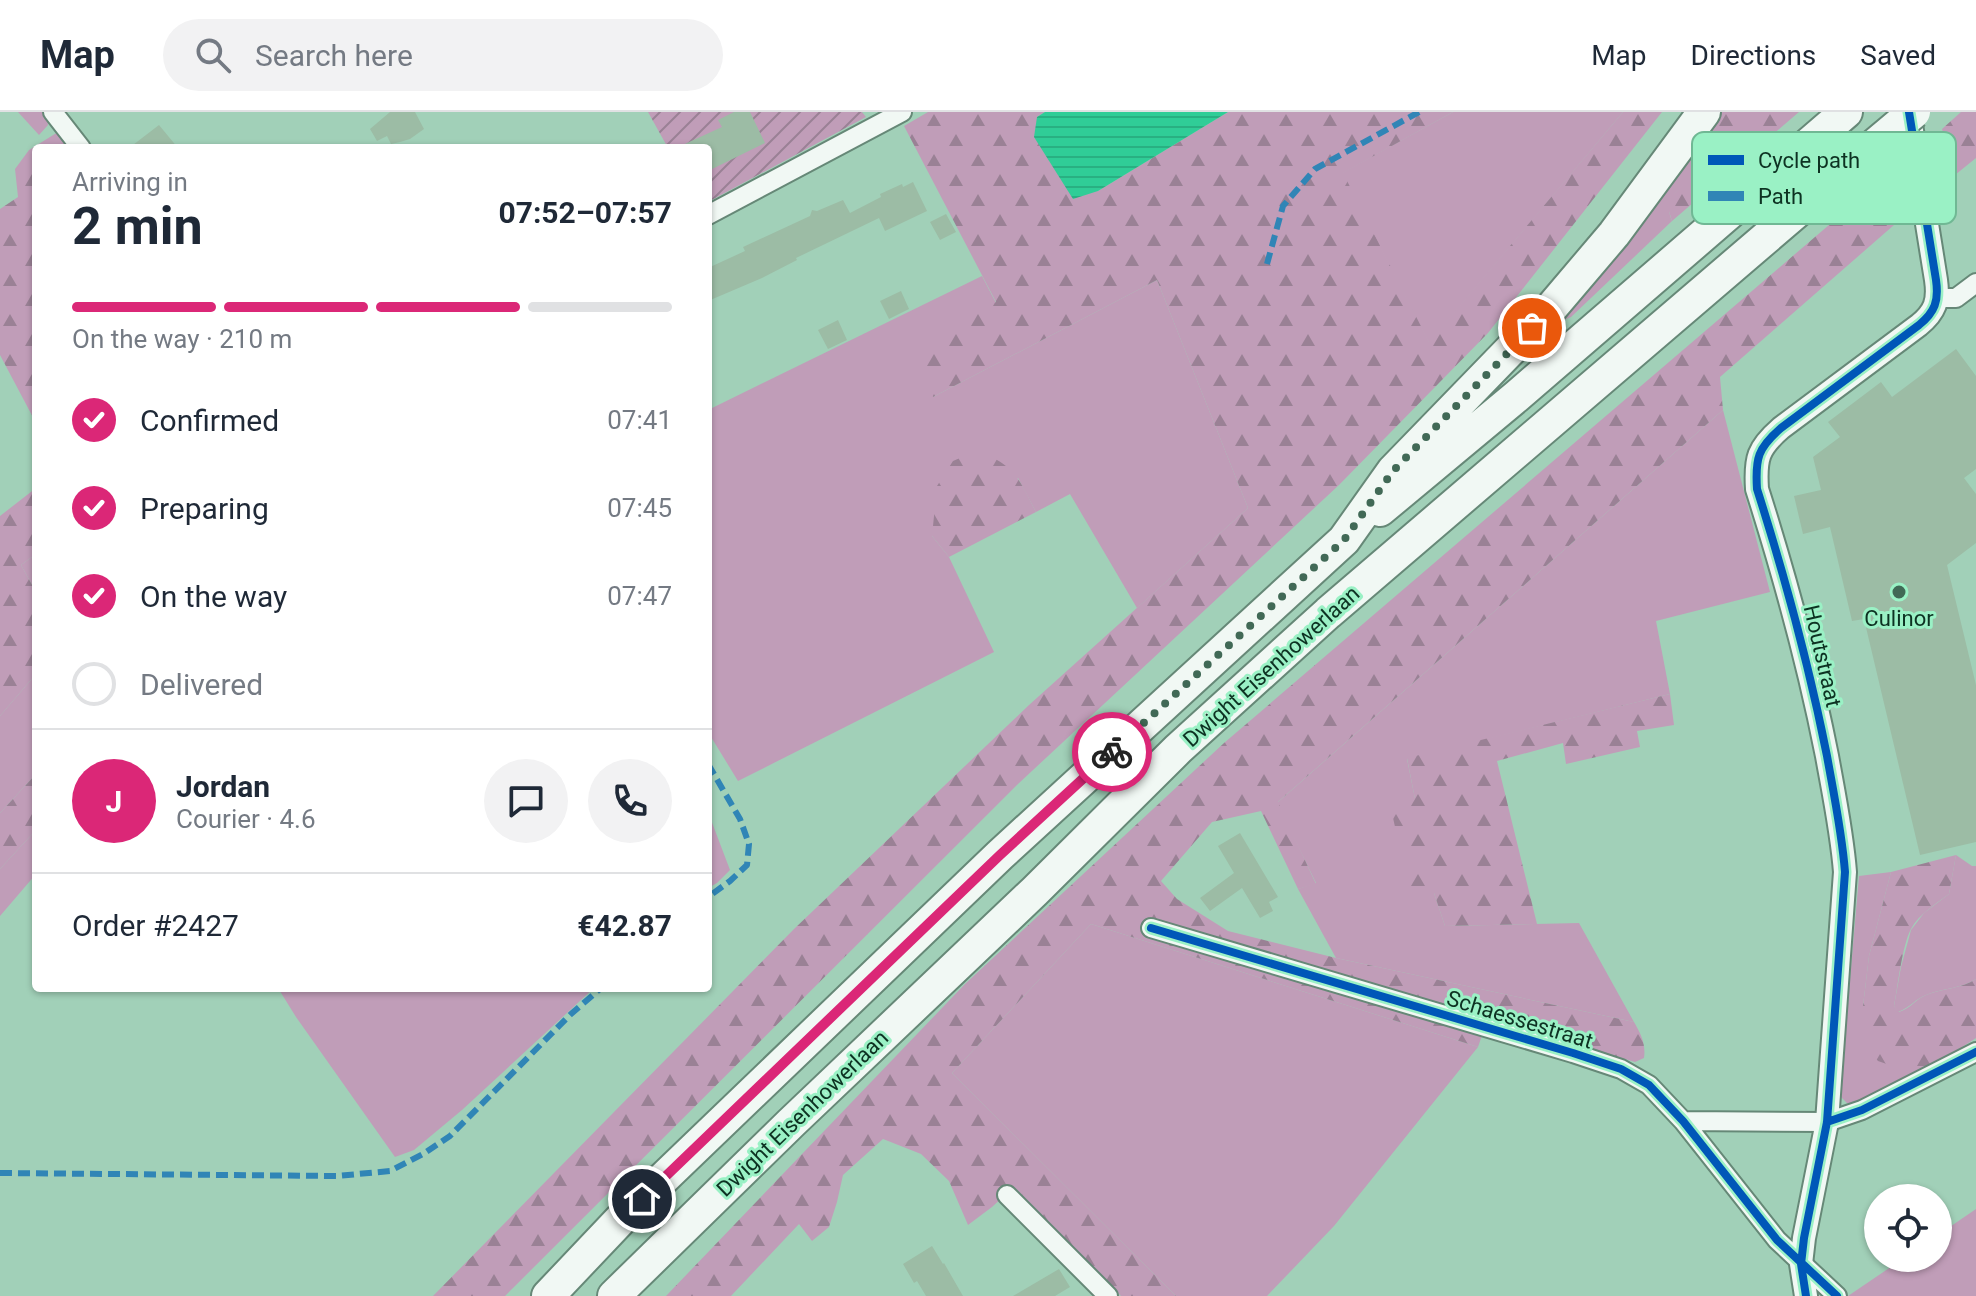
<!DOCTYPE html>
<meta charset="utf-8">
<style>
:root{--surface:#fff;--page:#f2f2f3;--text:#1f2937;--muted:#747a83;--line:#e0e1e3;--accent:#db2777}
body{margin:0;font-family:Roboto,sans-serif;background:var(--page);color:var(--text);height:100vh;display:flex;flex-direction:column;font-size:30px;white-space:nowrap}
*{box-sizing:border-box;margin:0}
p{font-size:26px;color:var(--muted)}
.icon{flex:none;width:44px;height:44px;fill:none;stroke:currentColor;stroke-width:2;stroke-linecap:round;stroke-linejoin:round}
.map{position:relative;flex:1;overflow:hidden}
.side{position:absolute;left:32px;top:32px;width:680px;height:848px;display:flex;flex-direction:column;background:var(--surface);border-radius:8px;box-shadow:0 2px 6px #0004}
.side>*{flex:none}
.fabs{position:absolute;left:1864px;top:1072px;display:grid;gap:16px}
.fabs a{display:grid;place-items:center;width:88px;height:88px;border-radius:50%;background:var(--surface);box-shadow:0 2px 6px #0004;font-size:40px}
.pin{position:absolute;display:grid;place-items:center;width:68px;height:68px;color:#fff;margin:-34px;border:4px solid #fff;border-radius:50%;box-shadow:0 2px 8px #0007}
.courier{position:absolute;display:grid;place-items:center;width:80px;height:80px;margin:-40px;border:6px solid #db2777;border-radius:50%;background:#fff;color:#222;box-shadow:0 2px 10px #0007}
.overview em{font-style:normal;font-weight:700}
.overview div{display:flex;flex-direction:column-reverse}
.overview{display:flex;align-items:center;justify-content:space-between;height:136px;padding:0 40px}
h1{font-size:52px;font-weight:700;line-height:60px}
.bar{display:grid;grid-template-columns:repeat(4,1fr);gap:12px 8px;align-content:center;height:96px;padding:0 40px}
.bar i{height:10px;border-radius:6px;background:var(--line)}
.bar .on{background:var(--accent)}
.bar p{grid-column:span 4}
.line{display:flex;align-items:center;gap:20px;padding:0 40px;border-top:2px solid var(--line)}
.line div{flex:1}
.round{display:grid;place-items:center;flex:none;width:84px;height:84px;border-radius:42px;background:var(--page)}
ol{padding:0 40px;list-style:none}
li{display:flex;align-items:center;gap:24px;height:88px}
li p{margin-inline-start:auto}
li .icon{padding:8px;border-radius:50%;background:var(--accent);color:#fff;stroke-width:4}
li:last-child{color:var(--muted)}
li i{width:44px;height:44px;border:4px solid var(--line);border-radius:50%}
header{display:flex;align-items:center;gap:48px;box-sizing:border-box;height:112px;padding:0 40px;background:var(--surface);border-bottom:2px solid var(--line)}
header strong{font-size:38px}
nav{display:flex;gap:44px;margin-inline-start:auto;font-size:28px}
.search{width:560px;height:72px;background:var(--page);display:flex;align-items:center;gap:20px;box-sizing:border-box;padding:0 28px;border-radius:44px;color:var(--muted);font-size:30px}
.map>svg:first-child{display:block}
</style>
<header>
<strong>Map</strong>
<div class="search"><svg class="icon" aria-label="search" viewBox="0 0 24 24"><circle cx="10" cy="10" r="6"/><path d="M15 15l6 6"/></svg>Search here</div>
<nav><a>Map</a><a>Directions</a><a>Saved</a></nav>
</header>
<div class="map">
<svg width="1976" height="1184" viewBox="0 0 1976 1184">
<defs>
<pattern id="forest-firs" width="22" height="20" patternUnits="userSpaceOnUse" patternTransform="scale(2)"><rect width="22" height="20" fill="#c09db8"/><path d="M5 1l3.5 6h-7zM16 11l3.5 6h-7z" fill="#9a8195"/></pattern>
<pattern id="garden-furrows" width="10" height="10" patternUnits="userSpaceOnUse" patternTransform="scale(2)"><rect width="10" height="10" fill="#c09db8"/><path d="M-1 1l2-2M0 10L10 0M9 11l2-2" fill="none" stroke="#9a8195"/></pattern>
<pattern id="water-rules" width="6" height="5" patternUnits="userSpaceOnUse" patternTransform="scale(2)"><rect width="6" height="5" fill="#30cd97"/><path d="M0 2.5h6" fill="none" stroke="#29b082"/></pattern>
</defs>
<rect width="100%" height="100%" fill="#a1d0b8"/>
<path fill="#c09db8" d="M 18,0 L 46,0 L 48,13 L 39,23 Z
M 1453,0 L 1623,0 L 1429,231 L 1342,61 Z
M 1702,17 C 1700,31 1700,47 1693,61 C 1683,80 1661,82 1672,109 L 1571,205 L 1564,208 L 1558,202 Z
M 982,164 L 996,191 L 933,285 L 1157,168 L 1248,396 L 1137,496 L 1070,382 L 1036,400 L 1018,366 L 932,424 L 949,445 L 994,540 L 738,669 L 708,620 L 708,298 Z
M 1723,298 L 1770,480 L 1656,509 L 1670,582 L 1407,647 L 1434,781 L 1445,814 L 1579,811 L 1634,910 L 1336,846 L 1298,777 L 1316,771 L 1277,691 Z
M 36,442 L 36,480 L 21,453 Z
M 36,562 L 36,662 L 0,701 L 0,604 Z
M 708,700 L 730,758 L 717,771 L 708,776 Z
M 36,718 L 36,762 L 0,804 L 0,757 Z
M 1956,743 L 1972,754 L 1976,754 L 1976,867 C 1961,877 1942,876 1926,883 C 1915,887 1911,895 1898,900 L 1894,894 L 1901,855 L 1911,818 L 1924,801 L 1949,782 Z
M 1891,760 L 1869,844 L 1863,894 L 1926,959 L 1856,992 L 1847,991 L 1840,984 L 1859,764 Z
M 1091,812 L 1478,935 L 1334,1114 L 1267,1184 L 1176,1184 L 952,961 Z
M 278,876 L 594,876 L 462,998 L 414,1038 L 395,1045 L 296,905 Z
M 1976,1097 L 1976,1184 L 1848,1184 L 1904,1146 L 1938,1146 L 1938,1123 Z"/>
<path fill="url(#forest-firs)" d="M 928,0 L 1045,0 L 1037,5 L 1098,79 L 1228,0 L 1453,0 L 1343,61 L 1429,230 L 1623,0 L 1662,0 L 1488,221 L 1339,373 L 1018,672 L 505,1184 L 433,1184 L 794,817 L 1029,593 L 1248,396 L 1157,168 L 933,285 L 919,231 L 996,190 L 904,14 Z
M 1714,0 L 1799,0 L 1672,109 L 1667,93 L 1672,84 L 1692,63 L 1699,41 L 1702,17 Z
M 1961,0 L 1976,0 L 1976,46 L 1955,63 L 1942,17 Z
M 58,20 L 70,36 L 36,36 L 36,311 L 0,243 L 0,97 L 18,85 L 15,57 L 29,38 Z
M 1871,77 L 1894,113 L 1720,265 L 1723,298 L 1278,690 L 1316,772 L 1298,777 L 1261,699 L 1212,710 L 1161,769 L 1177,787 L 1228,819 L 1336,846 L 1634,910 C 1641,922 1646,932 1644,946 L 1635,950 L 1488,906 L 1478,935 L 1091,812 L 952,961 L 1176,1184 L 1121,1184 L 1014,1075 L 992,1095 L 968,1113 L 949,1069 L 921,1042 L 883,1027 L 843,1063 L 837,1090 L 829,1115 L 812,1129 L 799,1112 L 731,1184 L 666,1184 L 965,872 L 1224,631 Z
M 976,339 C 1014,352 1018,365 1036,400 L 949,445 L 932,424 L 937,374 L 953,349 Z
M 36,376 L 36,442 L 21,453 L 36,480 L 36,562 L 0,604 L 0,404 Z
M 1670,582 L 1674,613 L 1637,619 L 1640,635 L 1566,652 L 1563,631 L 1497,649 L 1537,812 L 1445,814 L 1434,781 L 1411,788 L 1390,692 L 1415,687 L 1407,646 Z
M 36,662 L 36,718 L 0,757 L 0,701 Z
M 1956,743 L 1949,782 C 1936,792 1919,802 1911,817 C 1902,834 1898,874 1894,894 L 1899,900 C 1911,896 1916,887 1926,883 C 1943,876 1961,877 1976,867 L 1976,926 L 1926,959 L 1898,956 L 1878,949 L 1869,938 L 1865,924 L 1863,894 L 1869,844 L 1891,760 Z"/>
<path fill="url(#garden-furrows)" d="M 648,0 L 862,0 L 866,5 L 708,90 L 708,36 L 668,36 Z"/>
<path fill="url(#water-rules)" d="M 1045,0 L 1228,0 L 1098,79 L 1073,87 L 1034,25 L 1037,5 Z"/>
<path fill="#9cbca5" d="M 390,0 L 415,0 L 424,17 L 410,27 L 400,30 L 391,32 L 387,24 L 377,29 L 370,17 Z
M 734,0 L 750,0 L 765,31 L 708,59 L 708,36 L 676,36 L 722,15 L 718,8 Z
M 159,13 L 178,36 L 129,36 Z
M 913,70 L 927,99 L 885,119 L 879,106 L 796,146 L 797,148 L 762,166 L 708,189 L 708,156 L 745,139 L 743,135 L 810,104 L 812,98 L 817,99 L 843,88 L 850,101 L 881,85 L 880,82 L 902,72 L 903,75 Z
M 946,102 L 956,120 L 940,128 L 930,110 Z
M 901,179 L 909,197 L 889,207 L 880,189 Z
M 838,208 L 847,228 L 828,237 L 818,218 Z
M 1956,237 L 1976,264 L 1976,357 L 1964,366 L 1976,382 L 1976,431 L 1947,453 L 1976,573 L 1976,730 L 1920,743 L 1864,507 L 1852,509 L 1830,415 L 1803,422 L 1794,384 L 1821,378 L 1813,345 L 1840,325 L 1828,310 L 1881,270 L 1892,285 Z
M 1240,721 L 1278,785 L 1269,790 L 1273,799 L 1260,806 L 1242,776 L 1210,799 L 1200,786 L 1234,761 L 1218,734 Z
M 932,1134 L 943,1152 L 944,1151 L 963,1184 L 926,1184 L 917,1169 L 914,1171 L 903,1152 Z
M 1059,1157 L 1070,1175 L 1055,1184 L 1013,1184 Z"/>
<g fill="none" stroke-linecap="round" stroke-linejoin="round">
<defs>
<path id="minor" d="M 53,0 L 81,36
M 708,103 L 902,0
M 1938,186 L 1956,186 L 1976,171
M 1151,816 L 1573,941 L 1621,957 L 1649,973 L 1683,1009 L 1777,1128 L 1837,1184
M 1683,1009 L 1827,1010 L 1862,998 L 1976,940
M 1007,1083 L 1108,1184"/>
<path id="tertiary" d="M 1806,1184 L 1801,1152 L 1804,1126 L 1827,1010 L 1845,760 C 1842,721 1834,683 1827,644 C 1809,553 1785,465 1757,377 C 1755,346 1758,336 1781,316 L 1919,213 C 1935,200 1939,189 1936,168 L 1909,0"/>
<path id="motorway" d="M 1380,398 L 1517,284 L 1846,0
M 548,1184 L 621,1107 L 1000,743 L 1344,428 L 1393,359 L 1552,195 L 1614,122 L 1704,0
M 614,1184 L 791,1011 L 1035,779 L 1178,637 L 1328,501 L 1851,53"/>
</defs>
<use href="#minor" stroke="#687" stroke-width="22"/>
<use href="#tertiary" stroke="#687" stroke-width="26"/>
<use href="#motorway" stroke="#687" stroke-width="36"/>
<use href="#minor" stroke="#f1f8f4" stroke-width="18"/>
<use href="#tertiary" stroke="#f1f8f4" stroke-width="22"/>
<use href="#motorway" stroke="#f1f8f4" stroke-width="32"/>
<defs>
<path id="motorway-bridge" d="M 1851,53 L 1914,0"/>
</defs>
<use href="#motorway-bridge" stroke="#687" stroke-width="36" stroke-linecap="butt"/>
<use href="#motorway-bridge" stroke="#f1f8f4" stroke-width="32"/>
<path stroke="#3085b6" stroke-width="6" stroke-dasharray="12 6" stroke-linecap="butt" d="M 1267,152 L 1283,94 L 1315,57 L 1419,0
M 708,652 L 740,707 L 749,732 L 747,753 L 730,769 L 708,785
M 0,1061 L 337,1064 L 390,1059 L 423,1042 L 450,1024 L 571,902 L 601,876"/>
<defs>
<path id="cycleway" d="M 1151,816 L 1573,941 L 1621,957 L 1649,973 L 1683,1009 L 1777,1128 L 1837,1184
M 1827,1010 L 1862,998 L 1976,940
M 1806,1184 L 1801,1152 L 1804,1126 L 1827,1010 L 1845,760 C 1842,721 1834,683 1827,644 C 1809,553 1785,465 1757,377 C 1755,346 1758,336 1781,316 L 1919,213 C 1935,200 1939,189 1936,168 L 1909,0"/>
</defs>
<use href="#cycleway" stroke="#9af1c5" stroke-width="13"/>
<use href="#cycleway" stroke="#0057b8" stroke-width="8"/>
</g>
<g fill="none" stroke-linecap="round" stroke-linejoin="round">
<path stroke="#416956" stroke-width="8" stroke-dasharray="0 14.4" d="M 1112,640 L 1344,428 L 1393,359 L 1532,216"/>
<path stroke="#db2777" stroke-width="10" d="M 642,1087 L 1000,743 L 1112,640"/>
</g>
<circle fill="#416956" stroke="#9af1c5" stroke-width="3" cx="1899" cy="480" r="8"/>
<g text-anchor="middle" stroke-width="6" stroke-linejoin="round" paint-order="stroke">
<g font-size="22" fill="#0d3222" stroke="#9af1c5">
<text x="1899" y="514">Culinor</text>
</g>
<g font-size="22" fill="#0d3222" stroke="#9af1c5">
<text transform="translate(1823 544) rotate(77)" y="8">Houtstraat</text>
<text transform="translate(1271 554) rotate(-42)" y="8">Dwight Eisenhowerlaan</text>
<text transform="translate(1520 907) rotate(17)" y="8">Schaessestraat</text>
<text transform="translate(802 1001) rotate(-44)" y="8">Dwight Eisenhowerlaan</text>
</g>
</g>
<rect x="1692" y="20" width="264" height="92" rx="12" fill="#9af1c5" stroke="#70b894" stroke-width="2"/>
<rect x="1708" y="43" width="36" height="10" fill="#0057b8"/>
<rect x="1708" y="79" width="36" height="10" fill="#3085b6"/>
<g font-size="22" fill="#0d3222">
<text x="1758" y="56">Cycle path</text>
<text x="1758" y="92">Path</text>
</g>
</svg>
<div class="fabs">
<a><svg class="icon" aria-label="locate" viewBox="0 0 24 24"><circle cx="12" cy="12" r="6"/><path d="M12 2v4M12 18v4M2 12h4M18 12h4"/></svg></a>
</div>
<div class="pin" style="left:1532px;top:216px;background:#ea580c"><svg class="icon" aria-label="bag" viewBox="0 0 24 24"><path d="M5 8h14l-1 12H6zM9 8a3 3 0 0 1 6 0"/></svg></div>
<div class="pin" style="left:642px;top:1087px;background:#1f2937"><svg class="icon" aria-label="home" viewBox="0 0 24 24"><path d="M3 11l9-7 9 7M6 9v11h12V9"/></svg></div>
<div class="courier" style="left:1112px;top:640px"><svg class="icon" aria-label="bike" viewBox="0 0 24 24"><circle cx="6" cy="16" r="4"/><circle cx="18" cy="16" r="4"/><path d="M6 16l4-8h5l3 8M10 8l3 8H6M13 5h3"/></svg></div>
<section class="side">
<div class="overview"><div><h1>2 min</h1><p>Arriving in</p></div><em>07:52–07:57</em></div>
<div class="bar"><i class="on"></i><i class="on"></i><i class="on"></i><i></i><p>On the way · 210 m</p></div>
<ol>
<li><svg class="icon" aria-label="check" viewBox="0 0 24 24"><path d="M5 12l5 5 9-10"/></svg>Confirmed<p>07:41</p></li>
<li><svg class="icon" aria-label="check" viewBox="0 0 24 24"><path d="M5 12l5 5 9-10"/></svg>Preparing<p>07:45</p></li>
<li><svg class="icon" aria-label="check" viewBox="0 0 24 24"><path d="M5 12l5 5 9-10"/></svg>On the way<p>07:47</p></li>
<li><i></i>Delivered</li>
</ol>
<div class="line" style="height:144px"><b class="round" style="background:var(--accent);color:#fff">J</b><div><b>Jordan</b><p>Courier · 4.6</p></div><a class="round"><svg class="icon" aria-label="chat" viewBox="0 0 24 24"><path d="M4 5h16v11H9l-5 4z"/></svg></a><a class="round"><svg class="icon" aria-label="phone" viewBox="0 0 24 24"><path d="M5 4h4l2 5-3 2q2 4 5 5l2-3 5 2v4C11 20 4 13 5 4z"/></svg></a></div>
<div class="line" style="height:104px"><div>Order #2427</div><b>€42.87</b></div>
</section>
</div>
